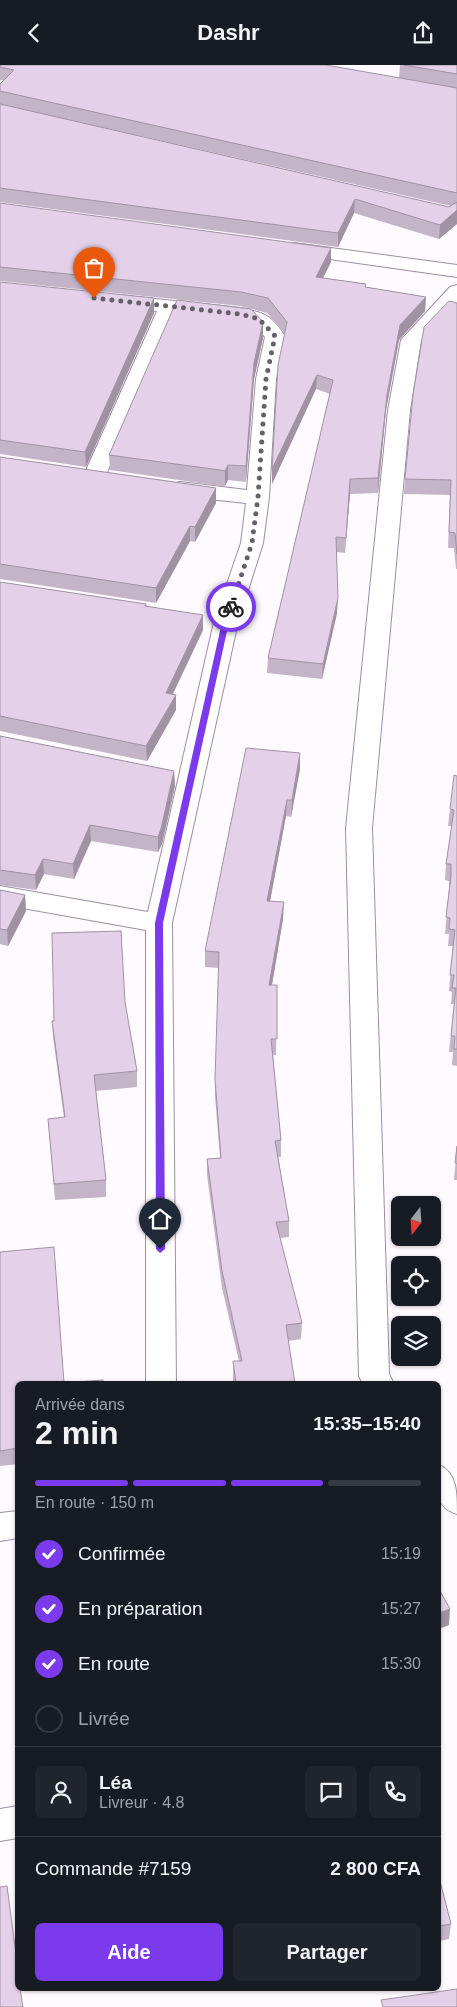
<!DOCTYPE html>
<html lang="fr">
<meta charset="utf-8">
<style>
:root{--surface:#171b24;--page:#20242c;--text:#f1f3f6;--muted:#9ea1a6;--line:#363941;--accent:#7c3aed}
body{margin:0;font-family:Arial,sans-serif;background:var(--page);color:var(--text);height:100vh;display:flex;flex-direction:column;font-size:19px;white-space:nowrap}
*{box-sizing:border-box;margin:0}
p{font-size:16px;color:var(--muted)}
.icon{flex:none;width:28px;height:28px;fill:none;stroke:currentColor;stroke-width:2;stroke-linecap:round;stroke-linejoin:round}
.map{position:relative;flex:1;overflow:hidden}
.side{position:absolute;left:15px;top:1316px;width:426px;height:610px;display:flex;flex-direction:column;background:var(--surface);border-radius:8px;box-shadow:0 1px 4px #0004}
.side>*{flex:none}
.needle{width:32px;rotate:197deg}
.buttons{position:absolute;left:391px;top:1131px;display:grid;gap:10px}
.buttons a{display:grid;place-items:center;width:50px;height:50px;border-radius:8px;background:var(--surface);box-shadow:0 1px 4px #0004;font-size:25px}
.pin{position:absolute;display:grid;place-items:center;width:42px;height:42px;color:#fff;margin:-51px -21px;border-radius:50% 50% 50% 0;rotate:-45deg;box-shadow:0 0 5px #0007}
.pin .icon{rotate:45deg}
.courier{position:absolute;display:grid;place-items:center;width:50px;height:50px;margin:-25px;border:4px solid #7c3aed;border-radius:50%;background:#fff;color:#222;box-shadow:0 1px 6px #0007}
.head em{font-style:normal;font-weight:700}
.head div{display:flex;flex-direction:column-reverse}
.head{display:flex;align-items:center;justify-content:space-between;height:85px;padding:0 20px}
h1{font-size:32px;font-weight:700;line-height:38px}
.bar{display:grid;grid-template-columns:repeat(4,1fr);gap:8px 5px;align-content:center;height:60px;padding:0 20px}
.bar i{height:6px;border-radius:4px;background:var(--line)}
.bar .active{background:var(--accent)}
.bar p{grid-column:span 4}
.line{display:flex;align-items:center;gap:12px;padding:0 20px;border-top:1px solid var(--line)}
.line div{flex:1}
.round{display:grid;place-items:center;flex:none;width:52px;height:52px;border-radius:8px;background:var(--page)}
ol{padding:0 20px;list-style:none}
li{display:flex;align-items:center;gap:15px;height:55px}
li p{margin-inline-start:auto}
li .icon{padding:5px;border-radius:50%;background:var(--accent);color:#fff;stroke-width:4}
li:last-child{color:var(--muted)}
li i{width:28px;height:28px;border:2px solid var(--line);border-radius:50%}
.cta{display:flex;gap:10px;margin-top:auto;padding:10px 20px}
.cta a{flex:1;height:58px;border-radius:8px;background:var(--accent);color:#fff;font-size:20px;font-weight:700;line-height:58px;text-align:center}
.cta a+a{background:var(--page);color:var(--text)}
header{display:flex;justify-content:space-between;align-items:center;height:65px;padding:0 20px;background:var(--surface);font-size:22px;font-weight:700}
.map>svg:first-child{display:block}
</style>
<header><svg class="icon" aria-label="back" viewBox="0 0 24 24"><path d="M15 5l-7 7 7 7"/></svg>Dashr<svg class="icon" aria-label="share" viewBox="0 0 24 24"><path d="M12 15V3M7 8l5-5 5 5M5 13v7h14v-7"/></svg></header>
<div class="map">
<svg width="457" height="1942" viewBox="0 0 457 1942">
<rect width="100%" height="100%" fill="#fefaff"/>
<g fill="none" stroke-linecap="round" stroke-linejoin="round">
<defs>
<path id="minor" d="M 294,178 L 457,200 L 457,212 L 287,188 L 284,184 L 287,180 Z
M 457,220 L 457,238 L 421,276 L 410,345 L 372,763 L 389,1309 L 394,1319 L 363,1319 L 359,1311 L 346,763 L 388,345 L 401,275 L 450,222 Z
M 117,230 L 241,243 C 265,248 271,250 285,271 L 276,314 L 269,432 L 263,478 L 238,557 L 172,858 L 176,1319 L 146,1319 L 146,865 L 0,839 L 0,821 L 148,847 L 214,557 L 241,478 L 246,438 L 180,431 L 172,429 L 169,424 L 172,419 L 180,417 L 247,425 L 256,314 L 265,272 L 252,258 L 176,248 L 105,412 L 102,417 L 94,419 L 86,417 L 83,412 L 157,246 L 110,240 L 107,236 L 110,232 Z
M 439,1400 C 457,1408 457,1427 457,1449 C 432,1441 438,1422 439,1400 Z
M 18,1446 L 18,1473 L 0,1476 L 0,1448 Z
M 18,1741 L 18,1773 L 0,1776 L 0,1744 Z"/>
</defs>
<use href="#minor" stroke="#9e8da3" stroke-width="2"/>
<use href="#minor" fill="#fff" fill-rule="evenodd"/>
</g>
<path fill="#c4b4c8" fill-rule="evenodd" d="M 0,0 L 457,23 L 457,159 L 439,174 L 354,148 L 338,182 L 0,137 L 0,19 L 3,16 L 0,15 ZM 0,39 L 451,141 L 449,142 Z
M 400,0 L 457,0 L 457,23 L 399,13 Z
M 0,138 L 331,197 L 323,213 L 366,219 L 366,222 L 426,232 L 425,246 L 399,275 L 386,345 L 378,428 L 350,429 L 345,488 L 337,487 L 337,548 L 322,614 L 267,608 L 268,593 L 330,329 L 316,324 L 272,419 L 285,269 L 267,248 L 241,241 L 0,216 Z
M 0,217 L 154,233 L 154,248 L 86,402 L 0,389 Z
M 457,238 L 457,504 L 456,504 L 454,483 L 448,483 L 450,430 L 404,429 L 405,414 Z
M 263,273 L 254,314 L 246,417 L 228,415 L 225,421 L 220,421 L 110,405 L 109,390 Z
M 0,392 L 216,423 L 216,438 L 195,477 L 190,476 L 156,538 L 0,514 Z
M 0,517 L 146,539 L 147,541 L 203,565 L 173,629 L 176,645 L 147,696 L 0,666 Z
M 0,671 L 174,706 L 175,721 L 162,779 L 158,787 L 91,776 L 74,814 L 44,809 L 36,825 L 0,820 Z
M 300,704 L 291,752 L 286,751 L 270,836 L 283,854 L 272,920 L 277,920 L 276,990 L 273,990 L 281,1075 L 281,1092 L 278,1092 L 289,1156 L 289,1172 L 280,1173 L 302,1258 L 301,1274 L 288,1276 L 295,1319 L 233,1319 L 233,1296 L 239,1296 L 222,1223 L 207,1110 L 207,1094 L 220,1093 L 215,1031 L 219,903 L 205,902 L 205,886 Z
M 457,711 L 457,1001 L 452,1000 L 453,987 L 449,987 L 454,939 L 451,939 L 452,927 L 449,926 L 453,881 L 448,881 L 449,869 L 445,869 L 449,823 L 449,816 L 445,815 L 446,799 L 452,761 L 448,761 L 450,744 Z
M 0,825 L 25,830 L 26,846 L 8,881 L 0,879 Z
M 125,937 L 137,1006 L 137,1022 L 96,1026 L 106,1115 L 106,1132 L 55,1135 L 48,1054 L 64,1053 L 53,972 L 52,956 Z
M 457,1081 L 457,1115 L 454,1115 Z
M 0,1187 L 64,1318 L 103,1319 L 18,1319 L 18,1399 L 0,1401 Z
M 439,1812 L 451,1859 L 449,1874 L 439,1876 Z"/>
<path fill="#a092a3" d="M 355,134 L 354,148 L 338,182 L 338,168 Z
M 457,145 L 457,159 L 439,174 L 440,160 Z
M 331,183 L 331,197 L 316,227 L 316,212 Z
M 426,232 L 425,246 L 399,275 L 386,345 L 378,428 L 378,413 L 387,330 L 400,260 Z
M 154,233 L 154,248 L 86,402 L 85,387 Z
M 263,257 L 263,273 L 254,314 L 246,417 L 246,401 L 254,298 Z
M 317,310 L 316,324 L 272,419 L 272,404 Z
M 228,400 L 228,415 L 225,421 L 225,406 Z
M 350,414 L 350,429 L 345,488 L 346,473 Z
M 216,423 L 216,438 L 195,477 L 195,462 Z
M 190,461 L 190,476 L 156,538 L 156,523 Z
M 338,533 L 337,548 L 322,614 L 323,599 Z
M 203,550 L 203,565 L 166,643 L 166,628 Z
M 176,630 L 176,645 L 147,696 L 146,681 Z
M 300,688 L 300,704 L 291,752 L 292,735 Z
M 174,706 L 175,721 L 162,779 L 158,787 L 158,772 Z
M 287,735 L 286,751 L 267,852 L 267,836 Z
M 90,760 L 91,776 L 74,814 L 73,799 Z
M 43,794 L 44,809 L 36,825 L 35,810 Z
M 25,830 L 26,846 L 8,881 L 7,865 Z
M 284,837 L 283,854 L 269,937 L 269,920 Z
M 450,1544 L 449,1560 L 439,1564 L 439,1548 Z"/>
<path fill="#e4d1e9" stroke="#a092a3" d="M 0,0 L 326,0 L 457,23 L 457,128 L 0,26 L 0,19 L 14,5 L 0,2 Z
M 404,0 L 457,0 L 457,9 Z
M 0,39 L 449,142 L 457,137 L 457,145 L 440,160 L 355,134 L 338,168 L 0,123 Z
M 0,138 L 331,183 L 316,212 L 366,219 L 365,222 L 426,232 L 400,260 L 387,330 L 378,413 L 350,414 L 346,473 L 336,472 L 338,533 L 323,599 L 268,593 L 333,315 L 317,310 L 272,404 L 278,300 L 287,257 L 268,233 L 241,227 L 0,202 Z
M 0,217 L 154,233 L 85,387 L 0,375 Z
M 177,235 L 251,244 L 263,257 L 254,298 L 246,401 L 228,400 L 225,406 L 220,405 L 109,390 Z
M 449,236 L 457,238 L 457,489 L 455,468 L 449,467 L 451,415 L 405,414 L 413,330 L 424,262 Z
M 0,392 L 216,423 L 195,462 L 190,461 L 156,523 L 0,499 Z
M 0,517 L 146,539 L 145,541 L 203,550 L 166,628 L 176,630 L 146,681 L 0,651 Z
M 0,671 L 174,706 L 161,764 L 158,772 L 90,760 L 73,799 L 43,794 L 35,810 L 0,805 Z
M 246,683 L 300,688 L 292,735 L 287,735 L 267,836 L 284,837 L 269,920 L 277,920 L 277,974 L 271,974 L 281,1075 L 275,1076 L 289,1156 L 276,1157 L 302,1258 L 286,1260 L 295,1319 L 236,1319 L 233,1296 L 242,1296 L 222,1206 L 207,1094 L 221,1093 L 215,1014 L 219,887 L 205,886 Z
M 454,710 L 457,711 L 457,984 L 454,984 L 455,971 L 451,971 L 456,923 L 452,923 L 454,910 L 450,910 L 455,865 L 449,864 L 450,853 L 446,852 L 451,811 L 451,799 L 446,799 L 454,745 L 450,744 Z
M 0,825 L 25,830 L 7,865 L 0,864 Z
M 121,866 L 125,937 L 137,1006 L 94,1010 L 106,1115 L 54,1119 L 48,1054 L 65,1052 L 52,956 L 54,956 L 52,868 Z
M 457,1081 L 457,1099 L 455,1098 Z
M 54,1182 L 64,1318 L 103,1315 L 103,1319 L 18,1319 L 18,1383 L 0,1386 L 0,1187 Z
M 439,1524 L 450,1544 L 439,1548 Z
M 439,1812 L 451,1859 L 439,1861 Z
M 7,1821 L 18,1904 L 18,1924 L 20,1924 L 23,1942 L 0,1942 L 0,1822 Z
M 457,1924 L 457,1942 L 383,1942 L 381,1935 Z"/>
<path fill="#7c3aed" d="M 229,541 L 234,542 L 229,557 L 163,858 L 165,1184 L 160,1188 L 156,1184 L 155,858 L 222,557 Z"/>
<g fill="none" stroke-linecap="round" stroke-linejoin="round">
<path stroke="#666168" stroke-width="5" stroke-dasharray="0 9" d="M 94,233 L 240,249 L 259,254 L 275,271 L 266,314 L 258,432 L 252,478 L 231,542"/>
</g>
</svg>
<div class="buttons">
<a><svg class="needle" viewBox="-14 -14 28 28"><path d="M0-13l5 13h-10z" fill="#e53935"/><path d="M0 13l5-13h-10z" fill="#9ea1a6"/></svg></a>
<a><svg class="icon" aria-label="locate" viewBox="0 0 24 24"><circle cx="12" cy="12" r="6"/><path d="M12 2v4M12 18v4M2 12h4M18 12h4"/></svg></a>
<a><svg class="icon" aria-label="layers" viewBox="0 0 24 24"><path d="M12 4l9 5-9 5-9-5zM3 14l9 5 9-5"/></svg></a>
</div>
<div class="pin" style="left:94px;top:233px;background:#ea580c"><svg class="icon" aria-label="bag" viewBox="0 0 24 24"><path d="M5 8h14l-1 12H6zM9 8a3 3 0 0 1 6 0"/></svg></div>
<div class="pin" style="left:160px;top:1184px;background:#1f2937"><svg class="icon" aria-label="home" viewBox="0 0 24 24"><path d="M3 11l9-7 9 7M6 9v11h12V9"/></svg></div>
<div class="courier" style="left:231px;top:542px"><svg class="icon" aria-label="bike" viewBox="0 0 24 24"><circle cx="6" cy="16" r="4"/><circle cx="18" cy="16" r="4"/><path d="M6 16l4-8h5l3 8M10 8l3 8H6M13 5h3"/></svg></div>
<section class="side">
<div class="head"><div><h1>2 min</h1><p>Arrivée dans</p></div><em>15:35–15:40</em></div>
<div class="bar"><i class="active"></i><i class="active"></i><i class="active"></i><i></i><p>En route · 150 m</p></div>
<ol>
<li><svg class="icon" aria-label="check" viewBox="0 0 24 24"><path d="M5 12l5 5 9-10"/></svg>Confirmée<p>15:19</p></li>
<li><svg class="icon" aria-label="check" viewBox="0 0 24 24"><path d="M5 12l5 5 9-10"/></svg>En préparation<p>15:27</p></li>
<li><svg class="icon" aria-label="check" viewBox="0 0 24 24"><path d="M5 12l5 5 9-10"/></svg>En route<p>15:30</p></li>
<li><i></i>Livrée</li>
</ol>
<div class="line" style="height:90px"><a class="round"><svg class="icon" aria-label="person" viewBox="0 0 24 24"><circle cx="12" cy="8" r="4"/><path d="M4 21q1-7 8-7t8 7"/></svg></a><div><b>Léa</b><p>Livreur · 4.8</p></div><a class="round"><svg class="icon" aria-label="chat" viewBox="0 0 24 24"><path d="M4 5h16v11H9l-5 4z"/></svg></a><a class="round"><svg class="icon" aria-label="phone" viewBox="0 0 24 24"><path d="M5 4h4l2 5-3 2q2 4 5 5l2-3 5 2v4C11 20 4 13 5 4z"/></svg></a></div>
<div class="line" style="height:65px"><div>Commande #7159</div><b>2 800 CFA</b></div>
<div class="cta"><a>Aide</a><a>Partager</a></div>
</section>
</div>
